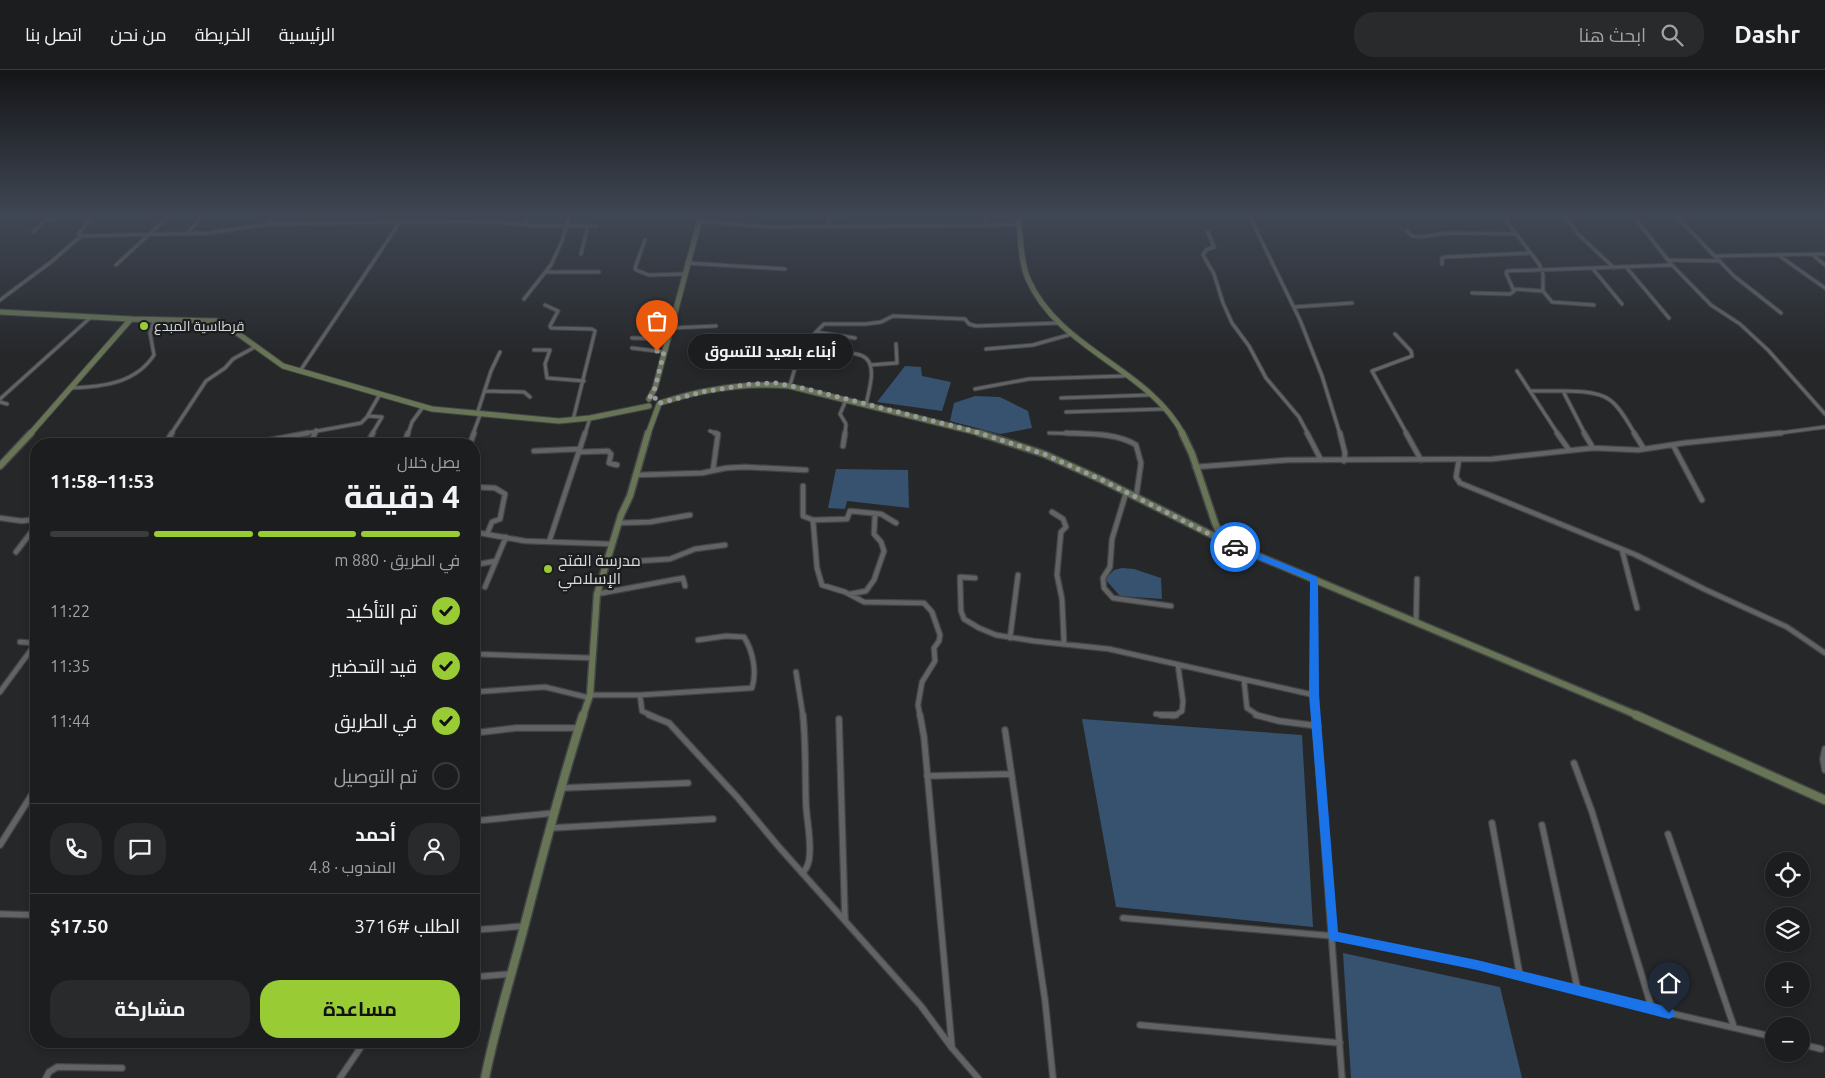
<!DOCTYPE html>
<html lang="ar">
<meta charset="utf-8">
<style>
:root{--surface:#1c1d1f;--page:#292a2c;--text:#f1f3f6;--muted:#a0a2a4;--line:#3a3b3d;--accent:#99cb35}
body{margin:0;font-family:Ubuntu,Cairo,sans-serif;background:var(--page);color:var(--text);direction:rtl;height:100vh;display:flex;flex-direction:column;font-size:19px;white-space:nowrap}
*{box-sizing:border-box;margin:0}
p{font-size:16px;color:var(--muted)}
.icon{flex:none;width:28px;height:28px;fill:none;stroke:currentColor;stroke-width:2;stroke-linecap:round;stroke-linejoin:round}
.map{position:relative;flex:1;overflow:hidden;direction:ltr}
.details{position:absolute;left:30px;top:368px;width:450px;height:610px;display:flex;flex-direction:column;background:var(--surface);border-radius:20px;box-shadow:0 2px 8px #0003,0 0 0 1px var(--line);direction:rtl}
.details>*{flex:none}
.controls{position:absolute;left:1765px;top:782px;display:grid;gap:10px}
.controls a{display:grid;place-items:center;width:45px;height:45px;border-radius:50%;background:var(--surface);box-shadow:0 2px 8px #0003,0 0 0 1px var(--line);font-size:25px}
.pin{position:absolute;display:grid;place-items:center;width:42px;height:42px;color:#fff;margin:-51px -21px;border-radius:50% 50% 50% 0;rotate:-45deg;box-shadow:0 0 5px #0007}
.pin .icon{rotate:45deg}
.courier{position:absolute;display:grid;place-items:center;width:50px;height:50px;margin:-25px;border:4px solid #1a73e8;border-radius:50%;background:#fff;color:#222;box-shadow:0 1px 6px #0007}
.bubble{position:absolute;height:35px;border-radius:18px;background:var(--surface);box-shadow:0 2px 8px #0003,0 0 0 1px var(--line);font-size:16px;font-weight:700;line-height:35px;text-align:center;direction:rtl}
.overview em{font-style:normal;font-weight:700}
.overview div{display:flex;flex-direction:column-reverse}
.overview{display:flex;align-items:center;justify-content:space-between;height:85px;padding:0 20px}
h1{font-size:32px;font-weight:700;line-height:38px}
.bar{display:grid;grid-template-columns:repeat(4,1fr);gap:8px 5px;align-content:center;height:60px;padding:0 20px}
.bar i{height:6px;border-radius:4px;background:var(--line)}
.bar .current{background:var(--accent)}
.bar p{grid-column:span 4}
.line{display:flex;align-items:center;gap:12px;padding:0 20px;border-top:1px solid var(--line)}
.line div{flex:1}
.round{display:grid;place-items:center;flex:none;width:52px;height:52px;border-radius:20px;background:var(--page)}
ol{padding:0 20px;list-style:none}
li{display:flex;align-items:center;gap:15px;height:55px}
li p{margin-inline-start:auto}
li .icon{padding:5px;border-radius:50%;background:var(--accent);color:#111;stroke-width:4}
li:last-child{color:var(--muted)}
li i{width:28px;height:28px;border:2px solid var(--line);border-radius:50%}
.cta{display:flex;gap:10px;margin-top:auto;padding:10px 20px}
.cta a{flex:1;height:58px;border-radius:20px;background:var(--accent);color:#111;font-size:20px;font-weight:700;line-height:58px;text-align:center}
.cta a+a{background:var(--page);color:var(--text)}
header{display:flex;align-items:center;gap:30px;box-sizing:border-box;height:70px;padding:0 25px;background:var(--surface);border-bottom:1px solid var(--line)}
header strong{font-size:24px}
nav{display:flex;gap:28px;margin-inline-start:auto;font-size:18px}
.search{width:350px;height:45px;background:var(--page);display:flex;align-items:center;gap:12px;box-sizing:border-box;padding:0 18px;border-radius:20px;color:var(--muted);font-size:19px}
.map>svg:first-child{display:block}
</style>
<header>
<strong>Dashr</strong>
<div class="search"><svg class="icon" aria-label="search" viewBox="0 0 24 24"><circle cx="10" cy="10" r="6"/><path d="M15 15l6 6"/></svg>ابحث هنا</div>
<nav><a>الرئيسية</a><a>الخريطة</a><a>من نحن</a><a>اتصل بنا</a></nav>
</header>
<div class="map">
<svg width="1825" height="1008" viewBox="0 0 1825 1008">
<rect width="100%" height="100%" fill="#252729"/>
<path fill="#36526e" d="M 905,296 L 921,297 L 922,306 L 951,312 L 942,341 L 877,332 Z
M 975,326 L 1000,327 L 1028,341 L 1032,358 L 1000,364 L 950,351 L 954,333 Z
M 836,399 L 908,400 L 909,438 L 847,431 L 845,439 L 828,438 Z
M 1122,498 L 1134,499 L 1161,508 L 1162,529 L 1120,526 L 1105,509 L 1114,500 Z
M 1082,649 L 1302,665 L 1313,857 L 1116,837 Z
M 1343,883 L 1500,917 L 1522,1008 L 1351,1008 Z"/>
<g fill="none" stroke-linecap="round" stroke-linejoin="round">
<defs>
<path id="street-far2" d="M 985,145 L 987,155
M 1249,145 L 1300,250 L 1322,306 L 1340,364
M 1301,145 L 1357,145
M 1502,145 L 1539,194 L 1543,204 L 1543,221 L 1513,219
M 1564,145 L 1579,165 L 1614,198
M 1675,145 L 1734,206 L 1781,243
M 699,151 L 767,157 L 1019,155
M 1638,152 L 1668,190
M 269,154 L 275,145
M 524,154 L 529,145
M 829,155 L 830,145
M 1407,161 L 1412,166 L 1420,167 L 1447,163 L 1516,164
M 33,162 L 46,150 L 66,145
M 1208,162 L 1214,177 L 1206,180 L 1203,185 L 1214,204 L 1223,233 L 1232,253 L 1249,276 L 1266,308 L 1299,347 L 1308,364
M 187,164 L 203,145
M 81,166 L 209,163 L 269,154 L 485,151 L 536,156 L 597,156
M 645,170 L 635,198 L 636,200 L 649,205 L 684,204
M 581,184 L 588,156
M 1813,185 L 1825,195
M 1715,186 L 1825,184
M 1781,187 L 1825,218
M 687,193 L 785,199
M 1442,194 L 1442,188 L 1445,187 L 1531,183
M 116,195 L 170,145
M 1672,195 L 1711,235 L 1740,254 L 1768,280 L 1825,344
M 1627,198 L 1669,248
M 1593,199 L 1622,234
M 547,202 L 599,202
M 1513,219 L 1506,203 L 1507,201 L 1672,195 L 1668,190 L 1720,191
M 1543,221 L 1552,232 L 1594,235
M 1472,223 L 1510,224 L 1514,221 L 1513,219
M 524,229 L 551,195 L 562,171 L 570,145
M 0,230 L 51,192 L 81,166 L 78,164 L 94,145
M 545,235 L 558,241 L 550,256 L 551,258 L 592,259 L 595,261 L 573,350
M 1294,237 L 1352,233
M 671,258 L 716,256
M 816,262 L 824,254 L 866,254 L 881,252 L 893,246 L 965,249 L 969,254 L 976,256 L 1059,253
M 1395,264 L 1411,281 L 1412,286 L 1372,301 L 1407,364
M 830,267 L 837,269 L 837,272
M 632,268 L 668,269
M 632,278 L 664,282
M 986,279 L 1033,275 L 1072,264
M 534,280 L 550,280 L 545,294 L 547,308 L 584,311
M 795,295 C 810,290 859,273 869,292 C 875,303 868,323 866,335
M 870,295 L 897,293 L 896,274
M 300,301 L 400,152
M 1517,301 L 1558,364
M 790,315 L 800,281 L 816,262 L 855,268
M 71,318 C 103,317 136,313 154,285 L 150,263 L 154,250
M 975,319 L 1029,309 L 1124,306
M 485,321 L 524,322 L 530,327
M 1530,321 C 1551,322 1594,317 1610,330 C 1621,338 1628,353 1635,364
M 1564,323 L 1585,364
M 1061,328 L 1149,325
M 0,329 L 91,247
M 0,332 L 7,334
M 1066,342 L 1164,339
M 477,344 L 491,301 L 500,282
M 368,346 L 382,347 L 372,364
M 710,361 L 718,364
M 1049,363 L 1087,364
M 171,364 L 206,311 L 225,298 L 233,289 L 255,277
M 301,364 L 361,353 L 367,347 L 380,324
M 314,364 L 316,360
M 408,364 L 412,352 L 423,337
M 473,364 L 480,345
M 585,364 L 590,348
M 845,364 L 846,354 L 840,344 L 846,330
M 1772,364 L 1825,357"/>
<path id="street-far1" d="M 1066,363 C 1088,364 1117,363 1136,375 L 1141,393 L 1136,428
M 1307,363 L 1321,390
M 1340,363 L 1345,383 L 1344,391
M 1406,363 L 1421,390
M 1557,363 L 1569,380
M 1584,363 L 1593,378
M 1634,363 L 1644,379
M 165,374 L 172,363
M 249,374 L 308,363
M 310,374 L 315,363
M 367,374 L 373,363
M 404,374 L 408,363
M 470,374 L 474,363
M 1673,375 L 1702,430
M 843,376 L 845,363
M 534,381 L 580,379
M 580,382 L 608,381 L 611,384 L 609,393 L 617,395
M 1459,389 L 1456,407 L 1460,413 L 1636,485 L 1704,519 L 1787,557 L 1825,583
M 1195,397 L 1288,390 L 1492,389 L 1593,378 L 1638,380 L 1684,373 L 1781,363
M 713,400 L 718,364 L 715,363
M 636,405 L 702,403 L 726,398 L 745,397 L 806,400
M 803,416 L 803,446 L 813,450 L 817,498 L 822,515 L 845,522 L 864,532 L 924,533 L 932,542 L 940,565 L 939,571 L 934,578 L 935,591 L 922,612 L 918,635 L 920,646
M 474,417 L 495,418 L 505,424 L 500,449 L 492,452 L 487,464
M 1126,423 L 1112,469 L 1110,497 L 1103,508 L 1104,518 L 1113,528 L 1171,536
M 1052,442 L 1063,449 L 1066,457 L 1061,462 L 1057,505 L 1062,529 L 1064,573
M 0,448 L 22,451 L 36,449
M 813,450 L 847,449 L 850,441 L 881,444 L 896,453
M 618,453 L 650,452 L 690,445
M 474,462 L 525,471 L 611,474
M 549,472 L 585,363
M 1622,480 L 1637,538
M 16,482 L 36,456
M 606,493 L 670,489 L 695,479 L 725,475
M 474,495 L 496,491
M 975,508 L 960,507 L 961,541 L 964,549 L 979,558 L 996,565 L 1034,571 L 1109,579 L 1314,625
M 1314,509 L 1316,646
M 485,517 L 506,467
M 597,524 L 683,508 L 685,516
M 850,524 L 866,521 L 874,510 L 884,481 L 881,472 L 874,464 L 875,444
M 1416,551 L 1417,509
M 1010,568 L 1018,505
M 20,572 L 36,573
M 474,584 L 593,588
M 796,602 L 803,646
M 1244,611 L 1247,638 L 1259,646
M 0,622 L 36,573
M 474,622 L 545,617 L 590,628
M 590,625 L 640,625 L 642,641 L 653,646
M 640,625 L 752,618 C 757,602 753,581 744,567 L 726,566 L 698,570
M 1156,644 L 1172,646
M 1174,646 L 1182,641 L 1183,631 L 1178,596"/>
<path id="street" d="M 649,645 L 669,653 L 738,728 L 779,777 L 921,936 L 952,978 L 978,1008
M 920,645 L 924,667 L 952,978
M 1161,645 L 1176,645
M 1256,645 L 1279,651 L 1318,656
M 1315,645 L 1342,1008
M 839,649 L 845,850
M 1005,660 L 1045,930 L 1053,1008
M 474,663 L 516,658 L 579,658
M 1825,679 L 1823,689 L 1825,700
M 1574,693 L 1592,742 L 1652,939
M 927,706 L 1011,704
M 562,718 L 688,713
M 474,751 L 554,743
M 1492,753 L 1520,906
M 1542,755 L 1578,921
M 551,758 L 713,749
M 1668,764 L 1734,957
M 0,775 L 36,718
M 802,803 C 806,800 808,795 809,790 C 812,772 807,753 806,735 C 805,705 806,675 803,645
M 0,844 L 36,845
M 1123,848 L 1333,866 L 1477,895 L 1652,939 L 1774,967
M 474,860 L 525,856
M 474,907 L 511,904
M 1140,955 L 1340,973
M 1801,974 L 1821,979
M 46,1008 L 49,1002 L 57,997 L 122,998
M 340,1008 L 365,971"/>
<path id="secondary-far2" d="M 1018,145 C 1021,166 1020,190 1028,209 C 1059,280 1148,298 1183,364
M 0,242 L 131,249 L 217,251 L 226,255 L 283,296 L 432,339 L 559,351 L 590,348 L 649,336
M 649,329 L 655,318 L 701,145
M 660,333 C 703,319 744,312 789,316 L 983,364
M 30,364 L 131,249
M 648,364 L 659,334"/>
<path id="secondary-far1" d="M 979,363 L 1044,384 L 1102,410 L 1232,475 L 1639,646
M 1182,363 L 1192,384 L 1215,453 L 1220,464 L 1226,470
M 0,396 L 31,363
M 583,646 L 590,625 L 597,524 L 621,445 L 630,426 L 648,363"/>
<path id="secondary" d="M 1636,645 L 1825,730
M 485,1008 C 495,958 510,910 523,861 C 542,788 560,716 583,645"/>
</defs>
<use href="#street-far2" stroke="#434445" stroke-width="5"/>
<use href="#street-far1" stroke="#434445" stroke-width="7"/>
<use href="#street" stroke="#434445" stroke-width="8"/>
<use href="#secondary-far2" stroke="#434445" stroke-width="7"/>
<use href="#secondary-far1" stroke="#434445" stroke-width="9"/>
<use href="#secondary" stroke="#434445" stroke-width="11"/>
<use href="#street-far2" stroke="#616365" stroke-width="3"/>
<use href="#street-far1" stroke="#616365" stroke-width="4.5"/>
<use href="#street" stroke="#616365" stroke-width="5.5"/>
<use href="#secondary-far2" stroke="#677455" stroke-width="5"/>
<use href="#secondary-far1" stroke="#677455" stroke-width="6"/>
<use href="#secondary" stroke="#677455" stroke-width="8"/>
</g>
<linearGradient id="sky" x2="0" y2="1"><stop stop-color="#141517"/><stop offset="0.51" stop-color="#404754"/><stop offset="1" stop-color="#404754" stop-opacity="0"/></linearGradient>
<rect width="1825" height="286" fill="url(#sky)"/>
<path fill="#1a73e8" d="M 1235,474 L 1317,507 L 1318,509 L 1319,625 L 1338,862 L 1477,890 L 1669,937 L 1673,939 L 1675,943 L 1673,947 L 1669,949 L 1477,900 L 1329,870 L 1309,625 L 1310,510 L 1232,479 L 1232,475 Z"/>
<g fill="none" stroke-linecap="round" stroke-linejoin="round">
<path stroke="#999b9c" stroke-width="5" stroke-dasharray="0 9" d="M 657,281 L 664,282 L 655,318 L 649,329 L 658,328 L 660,333 L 702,322 L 751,314 L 776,313 L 807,319 L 973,361 L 1044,384 L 1102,410 L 1235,477"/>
</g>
<g fill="#99cb35" stroke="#1b1d1f" stroke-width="2">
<circle cx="144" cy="256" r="5"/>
<circle cx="548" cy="499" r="5"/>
</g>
<g text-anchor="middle" stroke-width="4.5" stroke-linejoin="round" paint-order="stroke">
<g font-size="14" fill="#d8d9da" stroke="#1b1d1f" text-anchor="start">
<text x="154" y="261">قرطاسية المبدع</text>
</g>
<g font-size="16" fill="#d8d9da" stroke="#1b1d1f" text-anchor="start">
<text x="558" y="496">مدرسة الفتح<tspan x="558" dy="18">الإسلامي</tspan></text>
</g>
</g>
</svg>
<div class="controls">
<a><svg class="icon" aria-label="locate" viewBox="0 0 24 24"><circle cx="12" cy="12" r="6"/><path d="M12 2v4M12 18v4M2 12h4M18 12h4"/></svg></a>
<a><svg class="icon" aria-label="layers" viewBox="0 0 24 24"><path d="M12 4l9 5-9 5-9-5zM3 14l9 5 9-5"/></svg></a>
<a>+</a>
<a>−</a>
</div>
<div class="pin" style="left:657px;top:281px;background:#ea580c"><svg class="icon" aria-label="bag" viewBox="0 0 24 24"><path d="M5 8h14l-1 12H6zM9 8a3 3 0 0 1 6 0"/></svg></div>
<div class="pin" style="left:1669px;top:943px;background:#1f2937"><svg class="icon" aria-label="home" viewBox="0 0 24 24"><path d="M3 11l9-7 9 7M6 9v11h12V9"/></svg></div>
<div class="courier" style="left:1235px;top:477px"><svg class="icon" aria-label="car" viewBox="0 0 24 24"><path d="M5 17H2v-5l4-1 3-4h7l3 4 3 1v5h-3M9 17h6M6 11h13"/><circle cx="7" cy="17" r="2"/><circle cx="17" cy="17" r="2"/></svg></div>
<div class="bubble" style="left:688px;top:264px;width:165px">أبناء بلعيد للتسوق</div>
<section class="details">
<div class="overview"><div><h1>4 دقيقة</h1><p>يصل خلال</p></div><em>11:53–11:58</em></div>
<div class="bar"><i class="current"></i><i class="current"></i><i class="current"></i><i></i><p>في الطريق · 880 m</p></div>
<ol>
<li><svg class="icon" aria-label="check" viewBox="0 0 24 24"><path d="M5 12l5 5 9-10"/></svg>تم التأكيد<p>11:22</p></li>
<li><svg class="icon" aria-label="check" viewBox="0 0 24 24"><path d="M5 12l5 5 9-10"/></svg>قيد التحضير<p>11:35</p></li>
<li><svg class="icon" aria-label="check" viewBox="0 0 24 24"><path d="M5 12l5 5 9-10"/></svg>في الطريق<p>11:44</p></li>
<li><i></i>تم التوصيل</li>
</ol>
<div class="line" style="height:90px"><a class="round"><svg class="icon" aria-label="person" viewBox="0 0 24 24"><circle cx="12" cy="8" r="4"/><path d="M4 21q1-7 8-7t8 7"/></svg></a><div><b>أحمد</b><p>المندوب · 4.8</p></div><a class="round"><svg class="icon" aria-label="chat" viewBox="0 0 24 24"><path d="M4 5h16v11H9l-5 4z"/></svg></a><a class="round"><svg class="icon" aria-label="phone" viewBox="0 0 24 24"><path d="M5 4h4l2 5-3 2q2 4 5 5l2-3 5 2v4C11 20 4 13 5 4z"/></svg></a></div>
<div class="line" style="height:65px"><div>الطلب #3716</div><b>$17.50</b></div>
<div class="cta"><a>مساعدة</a><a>مشاركة</a></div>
</section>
</div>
